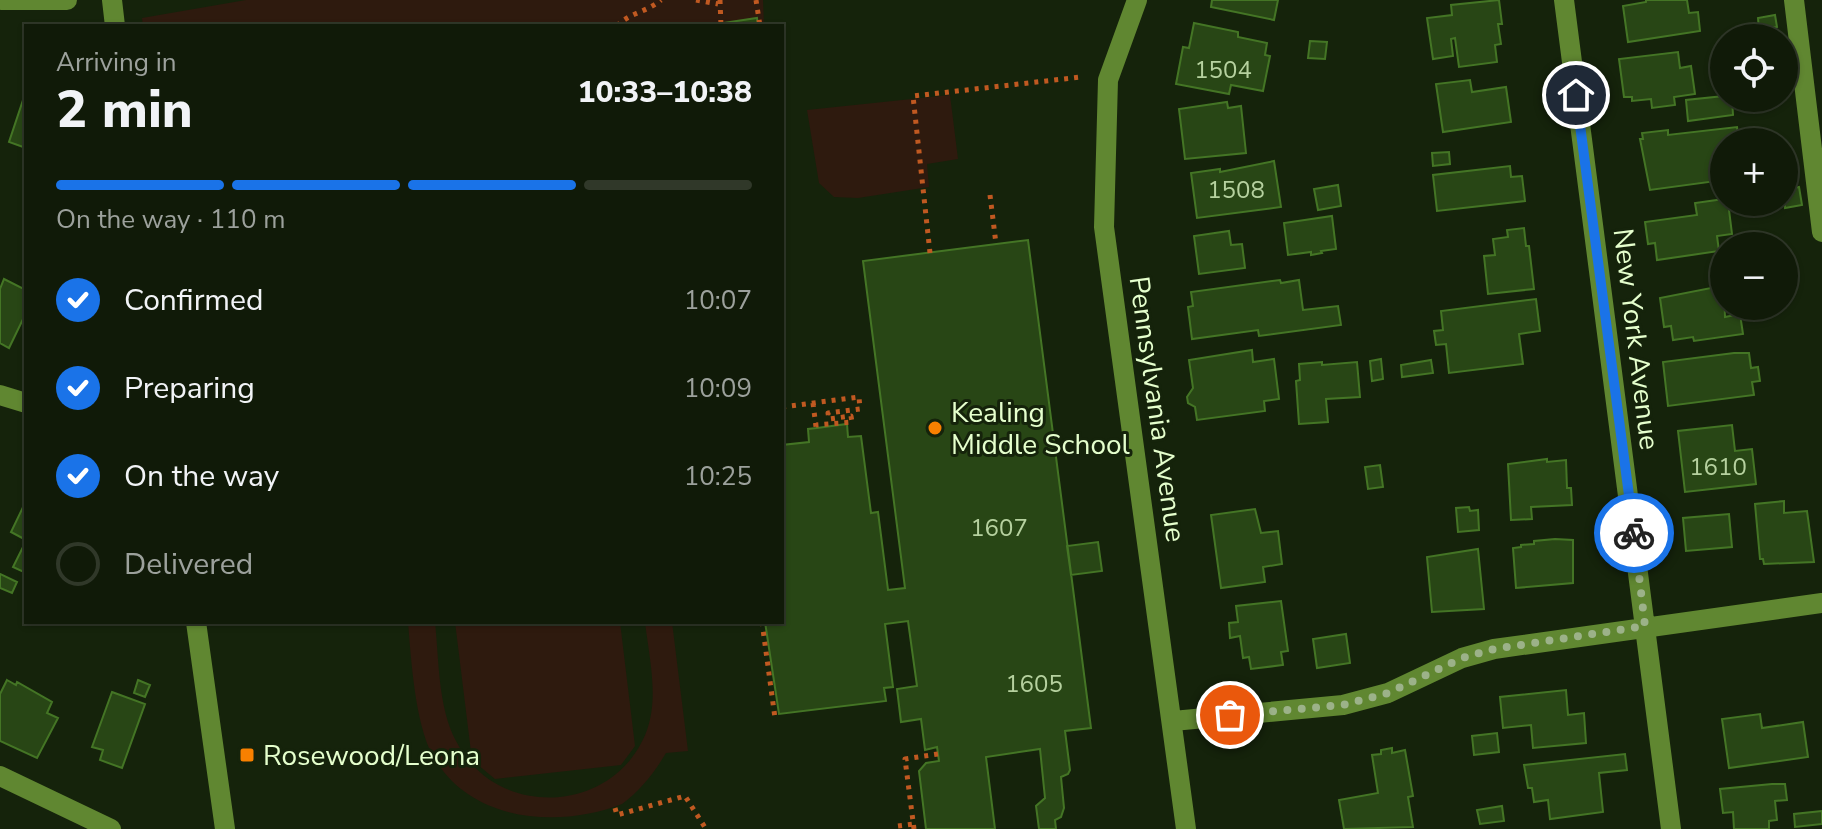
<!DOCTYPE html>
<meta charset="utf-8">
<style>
:root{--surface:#101a08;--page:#192312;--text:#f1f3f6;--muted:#9ca19c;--line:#303829;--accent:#1a73e8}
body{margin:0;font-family:"Nunito Sans",sans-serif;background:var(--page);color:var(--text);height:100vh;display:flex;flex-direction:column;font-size:30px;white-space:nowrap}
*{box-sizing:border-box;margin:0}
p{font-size:26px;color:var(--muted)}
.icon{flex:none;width:44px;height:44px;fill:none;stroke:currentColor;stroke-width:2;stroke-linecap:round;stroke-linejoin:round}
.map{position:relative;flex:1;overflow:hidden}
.details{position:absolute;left:24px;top:24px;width:760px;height:600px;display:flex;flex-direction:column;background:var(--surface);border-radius:0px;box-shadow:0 2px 6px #0004,0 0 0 2px var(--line)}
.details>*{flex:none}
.controls{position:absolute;left:1710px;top:24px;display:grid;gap:16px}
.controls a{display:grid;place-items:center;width:88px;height:88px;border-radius:50%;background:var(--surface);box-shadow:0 2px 6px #0004,0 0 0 2px var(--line);font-size:40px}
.pin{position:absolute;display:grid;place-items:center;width:68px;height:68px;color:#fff;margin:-34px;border:4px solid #fff;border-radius:50%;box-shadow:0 2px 8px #0007}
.courier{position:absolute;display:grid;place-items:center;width:80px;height:80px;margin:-40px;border:6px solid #1a73e8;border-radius:50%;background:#fff;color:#222;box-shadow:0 2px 10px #0007}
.headline em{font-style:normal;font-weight:800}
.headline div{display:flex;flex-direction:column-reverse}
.headline{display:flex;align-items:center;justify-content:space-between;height:136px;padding:0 32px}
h1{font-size:52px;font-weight:800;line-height:60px}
.bar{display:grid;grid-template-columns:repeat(4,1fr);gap:12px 8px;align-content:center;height:96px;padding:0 32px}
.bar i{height:10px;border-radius:6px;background:var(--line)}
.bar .selected{background:var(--accent)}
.bar p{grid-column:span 4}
ol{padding:0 32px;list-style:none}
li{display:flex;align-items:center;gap:24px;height:88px}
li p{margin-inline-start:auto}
li .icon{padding:8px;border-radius:50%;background:var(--accent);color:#fff;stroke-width:4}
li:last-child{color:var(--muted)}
li i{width:44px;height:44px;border:4px solid var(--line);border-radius:50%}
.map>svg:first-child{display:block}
</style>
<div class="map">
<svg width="1822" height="829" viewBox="0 0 1822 829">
<rect width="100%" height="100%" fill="#15230b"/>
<path fill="#2e1a0e" d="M 246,0 L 763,0 L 764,26 L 143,26 L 142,18 Z
M 950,95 L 958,159 L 927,164 L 929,187 L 858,198 L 834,197 L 819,183 L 807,110 Z
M 408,622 L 435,622 C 439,660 438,707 456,741 C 496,821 616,815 647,730 C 659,696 649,657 645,622 L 672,622 L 688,751 L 666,753 C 654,773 641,790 622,804 C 558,829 468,822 432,754 C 415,722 411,659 408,622 Z
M 455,622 L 620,622 L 635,746 L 621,765 L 495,779 L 472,760 Z"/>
<path fill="#284615" stroke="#447525" stroke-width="2" d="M 1212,0 L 1278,0 L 1274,20 L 1211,7 Z
M 1499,0 L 1502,24 L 1498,24 L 1501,44 L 1495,45 L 1497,62 L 1459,67 L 1455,38 L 1451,39 L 1453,56 L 1433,59 L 1427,18 L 1452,15 L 1451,5 Z
M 1646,0 L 1687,0 L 1689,13 L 1698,12 L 1700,31 L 1628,42 L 1623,6 L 1646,2 Z
M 1775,15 L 1777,27 L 1759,30 L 1758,18 Z
M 757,18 L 758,26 L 724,26 L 723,23 Z
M 1194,23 L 1238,32 L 1238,37 L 1267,43 L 1265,55 L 1270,56 L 1263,91 L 1231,85 L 1229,94 L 1176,84 L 1183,47 L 1189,48 Z
M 1310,41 L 1327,42 L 1325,59 L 1308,58 Z
M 1678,52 L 1680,68 L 1691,66 L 1695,94 L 1674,97 L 1675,105 L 1652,108 L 1651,99 L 1632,101 L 1632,97 L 1624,97 L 1619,59 Z
M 1470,80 L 1472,92 L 1506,87 L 1511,122 L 1443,132 L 1436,84 Z
M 26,91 L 26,148 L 9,142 Z
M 1724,96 L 1732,98 L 1733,115 L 1688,121 L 1686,100 Z
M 1227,102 L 1228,108 L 1241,106 L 1246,153 L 1185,159 L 1179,109 Z
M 1737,127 L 1739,142 L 1724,142 L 1724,180 L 1650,190 L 1640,139 L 1643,139 L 1642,133 L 1668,130 L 1668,135 Z
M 1449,152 L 1450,164 L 1433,166 L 1432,153 Z
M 1274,161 L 1281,207 L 1197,218 L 1191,173 L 1220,169 L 1220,172 Z
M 1510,166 L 1511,177 L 1522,176 L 1525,201 L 1437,211 L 1433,175 Z
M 1338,185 L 1341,206 L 1318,210 L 1314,189 Z
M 1799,187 L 1802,205 L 1785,208 L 1784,190 Z
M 1724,199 L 1724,202 L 1728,202 L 1732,234 L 1717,236 L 1719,251 L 1657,260 L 1655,243 L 1648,244 L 1645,222 L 1697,215 L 1695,203 Z
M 1332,216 L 1336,249 L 1321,251 L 1322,253 L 1311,255 L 1311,252 L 1288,255 L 1284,223 Z
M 1524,228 L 1526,246 L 1529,246 L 1534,289 L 1488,294 L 1484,256 L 1495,255 L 1493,239 L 1508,237 L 1507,230 Z
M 1229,231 L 1231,245 L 1242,244 L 1245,268 L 1199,274 L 1194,236 Z
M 1028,240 L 1091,728 L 1065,731 L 1070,770 L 1068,774 L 1061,777 L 1064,808 L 1061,817 L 1055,820 L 1056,829 L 1039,829 L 1036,806 L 1045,798 L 1040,749 L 986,757 L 995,829 L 926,829 L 919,771 L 926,763 L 939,761 L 937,747 L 925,750 L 921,719 L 901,722 L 897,689 L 917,686 L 908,621 L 885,624 L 893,687 L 884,688 L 886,701 L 779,714 L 765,622 L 782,622 L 782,445 L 809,442 L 808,429 L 817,428 L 847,424 L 848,437 L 861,436 L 871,513 L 878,512 L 888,590 L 905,588 L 863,261 Z
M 4,279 L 26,290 L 26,313 L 9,348 L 0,343 L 0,289 Z
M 1280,280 L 1281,283 L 1299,280 L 1303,310 L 1338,306 L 1341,325 L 1259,336 L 1258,330 L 1192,339 L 1188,307 L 1193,306 L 1191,292 Z
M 1721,286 L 1724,289 L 1725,317 L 1740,314 L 1743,334 L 1694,341 L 1693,337 L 1673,340 L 1671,326 L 1664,327 L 1660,298 Z
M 1536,299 L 1540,331 L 1519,334 L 1523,364 L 1449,373 L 1446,344 L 1436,345 L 1434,331 L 1443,330 L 1441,311 Z
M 1252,350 L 1253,362 L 1274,359 L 1279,399 L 1264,401 L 1265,411 L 1197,420 L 1195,407 L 1188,403 L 1187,397 L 1193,388 L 1189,360 Z
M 1734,353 L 1749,353 L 1751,368 L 1758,367 L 1760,381 L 1752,382 L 1754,395 L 1668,406 L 1663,362 Z
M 1381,359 L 1383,379 L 1372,381 L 1370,361 Z
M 1431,360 L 1433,373 L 1402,377 L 1401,365 Z
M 1322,362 L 1322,365 L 1357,362 L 1360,397 L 1326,399 L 1328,422 L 1299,424 L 1296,381 L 1300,380 L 1299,364 Z
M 1732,425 L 1735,451 L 1752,449 L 1756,484 L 1685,492 L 1678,431 Z
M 1547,459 L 1547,462 L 1566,460 L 1567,488 L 1571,488 L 1572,505 L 1531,507 L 1532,519 L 1511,520 L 1508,464 Z
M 1380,465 L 1383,487 L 1368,489 L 1365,467 Z
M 26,501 L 26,540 L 11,532 Z
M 1784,501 L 1784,513 L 1807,511 L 1814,562 L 1764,564 L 1763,559 L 1760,559 L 1755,504 Z
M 1469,507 L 1470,511 L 1478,510 L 1479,530 L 1458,532 L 1456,508 Z
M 1255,509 L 1261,533 L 1278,531 L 1282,564 L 1263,567 L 1265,582 L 1221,588 L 1211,515 Z
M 1729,514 L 1732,547 L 1686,551 L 1683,518 Z
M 1555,539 L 1573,540 L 1573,583 L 1516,588 L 1513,548 L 1521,547 L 1521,545 L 1534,544 L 1534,541 Z
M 26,541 L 26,573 L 13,567 Z
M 1098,542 L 1102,571 L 1071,575 L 1067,546 Z
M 1478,549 L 1484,609 L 1432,612 L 1427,557 Z
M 0,574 L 17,582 L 12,593 L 0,588 Z
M 1281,601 L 1288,651 L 1281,652 L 1283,665 L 1251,669 L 1249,657 L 1243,658 L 1240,636 L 1230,638 L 1229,623 L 1238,622 L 1236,606 Z
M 1346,634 L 1350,663 L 1317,668 L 1313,639 Z
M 7,680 L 16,685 L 17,682 L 52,702 L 47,713 L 58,718 L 37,758 L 0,741 L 0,694 Z
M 138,680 L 150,685 L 145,697 L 134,693 Z
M 1566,690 L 1568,715 L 1584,713 L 1586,743 L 1533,748 L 1531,725 L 1503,728 L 1500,697 Z
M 112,692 L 145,704 L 122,768 L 100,760 L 103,750 L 92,747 Z
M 1760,714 L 1762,728 L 1803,722 L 1808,757 L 1729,768 L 1722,719 Z
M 1497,733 L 1499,752 L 1474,755 L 1472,736 Z
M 1392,748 L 1392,753 L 1405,750 L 1413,796 L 1408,797 L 1413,827 L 1344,829 L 1339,800 L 1378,793 L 1372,755 L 1381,754 L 1381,750 Z
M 1625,754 L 1627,770 L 1599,773 L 1603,812 L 1550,819 L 1548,800 L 1534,802 L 1532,788 L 1528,788 L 1524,765 Z
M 1772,784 L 1785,784 L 1787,800 L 1775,801 L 1777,820 L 1769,821 L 1769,829 L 1734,829 L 1733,812 L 1723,813 L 1720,789 Z
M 1502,806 L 1504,821 L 1480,824 L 1477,810 Z
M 1822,811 L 1822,824 L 1795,827 L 1794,814 Z"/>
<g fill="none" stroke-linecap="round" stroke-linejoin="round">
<path stroke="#c05921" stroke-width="5" stroke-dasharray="4 6" stroke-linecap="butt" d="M 696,0 L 718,4
M 720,0 L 721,26
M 756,0 L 760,26
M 617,26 C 629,13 647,12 661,0
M 990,195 L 996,244
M 930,253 L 913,96 L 1081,77
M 813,403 L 816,427
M 782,407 L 859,397 L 860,409 L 828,413 L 829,419 L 851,416 L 852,422 L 816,425
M 762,622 L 775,718
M 615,808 L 617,815 L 685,796 L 706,829
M 898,826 L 913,824
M 914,829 L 905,759 L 938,754"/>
<path stroke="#608731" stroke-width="20" d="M 2,0 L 67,0
M 112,0 L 115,26
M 1137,0 L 1108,80 L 1104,227 L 1186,829
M 1564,0 L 1671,829
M 1794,0 L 1822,232
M 0,395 L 26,403
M 196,622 L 225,829
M 1173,721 L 1343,705 L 1388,693 L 1462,658 L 1494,649 L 1822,603
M 0,776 L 111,829"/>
</g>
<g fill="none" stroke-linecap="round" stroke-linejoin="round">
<path stroke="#9cb289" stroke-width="8" stroke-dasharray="0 14.4" d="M 1230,715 L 1343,705 L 1388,693 L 1462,658 L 1494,649 L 1645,626 L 1634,533"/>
<path stroke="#1a73e8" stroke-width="10" d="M 1576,95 L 1634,533"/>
</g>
<g fill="#f88000" stroke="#15230b" stroke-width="3">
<circle cx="935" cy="428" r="8"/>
<rect x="239" y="747" width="16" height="16" rx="4"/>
</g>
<g text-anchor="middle" stroke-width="6" stroke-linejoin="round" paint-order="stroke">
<g font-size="24" fill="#b6d19f">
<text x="1223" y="78">1504</text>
<text x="1236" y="198">1508</text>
<text x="1718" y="475">1610</text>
<text x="999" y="536">1607</text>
<text x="1034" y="692">1605</text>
</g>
<g font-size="28" fill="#e5ffcd" stroke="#15230b">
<text transform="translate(1637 339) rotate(83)" y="10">New York Avenue</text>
<text transform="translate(1158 409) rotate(82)" y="10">Pennsylvania Avenue</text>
</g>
<g font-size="28" fill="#e5ffcd" stroke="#15230b" text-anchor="start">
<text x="951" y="422">Kealing<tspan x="951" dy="32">Middle School</tspan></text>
<text x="263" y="765">Rosewood/Leona</text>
</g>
</g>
</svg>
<div class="controls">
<a><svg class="icon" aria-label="locate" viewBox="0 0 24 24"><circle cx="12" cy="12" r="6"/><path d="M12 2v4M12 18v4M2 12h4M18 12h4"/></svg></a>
<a>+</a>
<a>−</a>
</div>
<div class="pin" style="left:1230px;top:715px;background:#ea580c"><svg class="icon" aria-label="bag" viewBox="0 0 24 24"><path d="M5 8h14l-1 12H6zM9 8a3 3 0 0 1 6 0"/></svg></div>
<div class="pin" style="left:1576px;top:95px;background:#1f2937"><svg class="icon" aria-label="home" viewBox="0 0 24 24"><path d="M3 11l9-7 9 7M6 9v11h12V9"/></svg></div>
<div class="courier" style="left:1634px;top:533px"><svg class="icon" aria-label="bike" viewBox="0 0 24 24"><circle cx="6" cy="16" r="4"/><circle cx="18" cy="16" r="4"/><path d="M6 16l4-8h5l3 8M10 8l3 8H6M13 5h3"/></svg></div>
<section class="details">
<div class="headline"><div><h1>2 min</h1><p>Arriving in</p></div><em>10:33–10:38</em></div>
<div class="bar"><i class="selected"></i><i class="selected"></i><i class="selected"></i><i></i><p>On the way · 110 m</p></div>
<ol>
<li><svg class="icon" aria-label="check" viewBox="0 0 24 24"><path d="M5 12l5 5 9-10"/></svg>Confirmed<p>10:07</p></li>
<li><svg class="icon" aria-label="check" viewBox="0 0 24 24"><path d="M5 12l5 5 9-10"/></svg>Preparing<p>10:09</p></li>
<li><svg class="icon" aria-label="check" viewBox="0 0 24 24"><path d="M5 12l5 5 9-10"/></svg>On the way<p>10:25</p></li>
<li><i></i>Delivered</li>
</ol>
</section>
</div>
